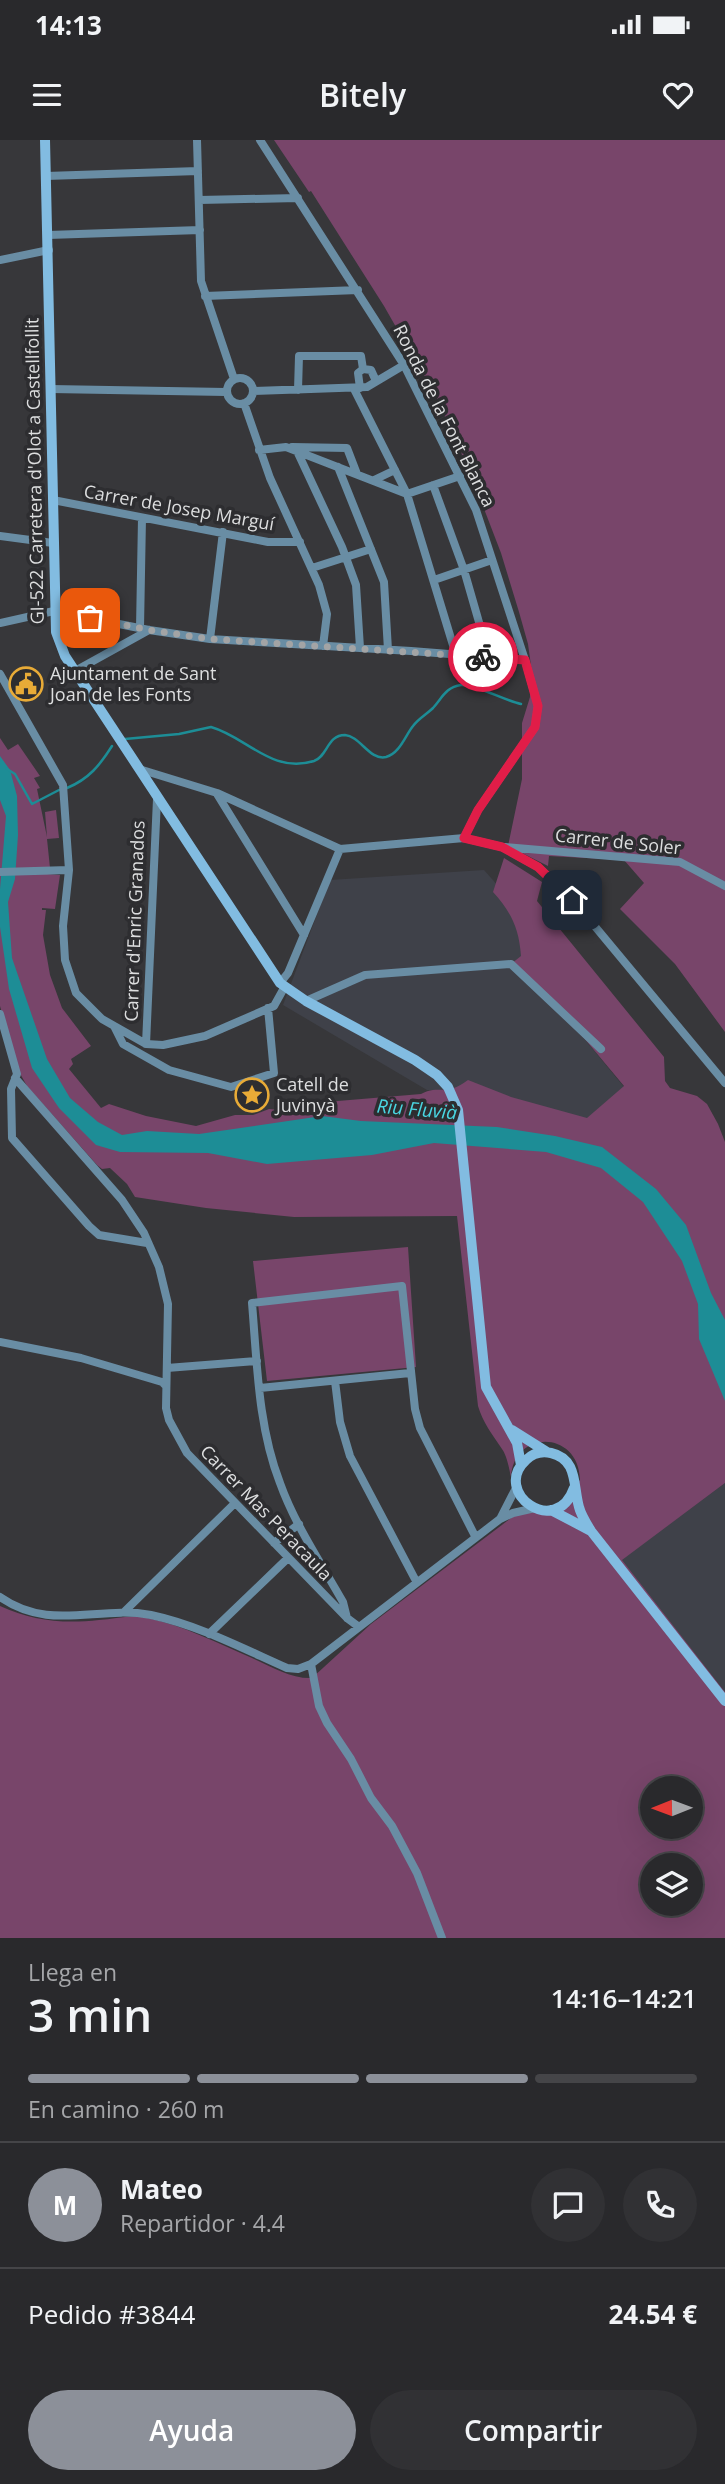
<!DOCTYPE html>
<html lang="es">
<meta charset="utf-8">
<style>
:root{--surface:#29292c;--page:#313134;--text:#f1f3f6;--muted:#a5a6a9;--line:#454548;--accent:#8c9099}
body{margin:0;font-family:"Open Sans",sans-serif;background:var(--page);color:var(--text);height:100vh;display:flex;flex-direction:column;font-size:26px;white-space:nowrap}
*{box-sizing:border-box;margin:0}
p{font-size:23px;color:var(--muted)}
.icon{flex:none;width:38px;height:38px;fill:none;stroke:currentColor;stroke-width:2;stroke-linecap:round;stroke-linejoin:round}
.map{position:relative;height:1798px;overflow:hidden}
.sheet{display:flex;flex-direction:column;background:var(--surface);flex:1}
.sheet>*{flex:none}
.needle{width:46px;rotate:269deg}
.fabs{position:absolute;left:640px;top:1636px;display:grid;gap:14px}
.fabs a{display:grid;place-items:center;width:63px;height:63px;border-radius:50%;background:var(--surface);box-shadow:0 7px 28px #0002,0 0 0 2px var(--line);font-size:35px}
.pin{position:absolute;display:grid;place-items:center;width:60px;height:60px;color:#fff;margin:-30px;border-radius:14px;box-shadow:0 4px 10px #0006}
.courier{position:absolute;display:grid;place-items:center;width:70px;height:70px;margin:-35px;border:5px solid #e11d48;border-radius:50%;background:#fff;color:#222;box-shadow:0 2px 9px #0007}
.head em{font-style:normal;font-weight:600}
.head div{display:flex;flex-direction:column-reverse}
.head{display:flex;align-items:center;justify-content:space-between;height:119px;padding:0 28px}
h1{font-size:46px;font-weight:600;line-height:52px}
.bar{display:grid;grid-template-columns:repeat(4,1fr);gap:10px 7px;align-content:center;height:84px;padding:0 28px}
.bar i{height:9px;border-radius:5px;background:var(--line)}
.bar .current{background:var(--accent)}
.bar p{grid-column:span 4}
.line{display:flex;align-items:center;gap:18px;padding:0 28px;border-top:2px solid var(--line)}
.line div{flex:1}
.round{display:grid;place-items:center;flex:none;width:74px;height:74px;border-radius:37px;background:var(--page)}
.primary-button{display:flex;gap:14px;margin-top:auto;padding:14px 28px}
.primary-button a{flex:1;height:80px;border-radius:42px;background:var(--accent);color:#fff;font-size:28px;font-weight:600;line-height:80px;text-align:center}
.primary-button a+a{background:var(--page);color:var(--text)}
.status{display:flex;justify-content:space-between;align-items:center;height:49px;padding:0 35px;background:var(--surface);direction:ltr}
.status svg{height:19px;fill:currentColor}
header{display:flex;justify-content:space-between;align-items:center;height:91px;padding:0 28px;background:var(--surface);font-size:32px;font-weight:600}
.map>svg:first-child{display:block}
</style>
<div class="status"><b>14:13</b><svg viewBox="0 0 49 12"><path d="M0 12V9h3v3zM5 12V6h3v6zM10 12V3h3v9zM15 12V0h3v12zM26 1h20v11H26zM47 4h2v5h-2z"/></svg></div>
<header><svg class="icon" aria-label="menu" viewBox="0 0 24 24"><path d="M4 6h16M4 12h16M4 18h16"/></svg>Bitely<svg class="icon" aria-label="heart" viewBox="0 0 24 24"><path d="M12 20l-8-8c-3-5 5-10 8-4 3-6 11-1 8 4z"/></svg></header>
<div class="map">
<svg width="725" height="1798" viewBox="0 0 725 1798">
<rect width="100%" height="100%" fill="#37373a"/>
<path fill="#3f4149" d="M 484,730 L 507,756 L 525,801 L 530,833 L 629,953 L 592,981 L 471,950 L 427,950 L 283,865 L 330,740 Z
M 725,1343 L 725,1552 L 621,1420 Z"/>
<path fill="#78456a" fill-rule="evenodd" d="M 274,0 L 725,0 L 725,892 L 675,824 L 620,769 L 644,743 L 624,720 L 549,716 L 548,726 L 508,706 L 522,639 L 522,583 L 530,557 L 532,533 L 528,504 L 519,472 L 501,413 L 471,335 L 437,259 L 384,166 L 311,51 L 309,52 Z
M 0,598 L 8,610 L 18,604 L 40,636 L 34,638 L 40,648 L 37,649 L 47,697 L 45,672 L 56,670 L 59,698 L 47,699 L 50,728 L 47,734 L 60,735 L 55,769 L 42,768 L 42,770 L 46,770 L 43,795 L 50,835 L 62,868 L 91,906 L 71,919 L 73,924 L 69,929 L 101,968 L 109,964 L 146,976 L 196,986 L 235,975 L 253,975 L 269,969 L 301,972 L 301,967 L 326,962 L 421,954 C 439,944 446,957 468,940 L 511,957 L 587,978 L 624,946 L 563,873 L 511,824 L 521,816 C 519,788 511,772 493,752 L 504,718 L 542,742 L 537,761 L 664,917 L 665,941 L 670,948 L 697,956 L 707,964 L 718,984 L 725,1002 L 725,1343 L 622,1420 L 725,1552 L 725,1798 L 0,1798 L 0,1466 C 32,1481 64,1484 99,1480 C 115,1479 131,1474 147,1478 C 183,1485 219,1504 252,1518 C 270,1526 292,1539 312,1538 L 371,1484 L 527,1366 L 555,1369 L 580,1340 C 579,1290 514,1289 511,1337 C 509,1328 507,1316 502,1309 C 492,1294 483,1283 478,1266 L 457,1076 L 294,1077 L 206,1068 L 135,1057 L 127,1044 L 110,1028 L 102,1029 L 97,1025 L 27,946 L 18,930 L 0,866 ZM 653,1648 L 691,1648 L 691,1687 L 653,1687 ZM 653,1726 L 691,1726 L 691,1764 L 653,1764 Z
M 408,1107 L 416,1227 L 267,1241 L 253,1121 Z"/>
<path fill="#1d8d96" d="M 0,616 L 10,630 L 17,656 L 18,695 L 15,739 L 8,762 L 12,818 L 47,919 L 70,958 L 98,982 L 122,995 L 147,991 L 199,994 L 322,976 L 361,981 L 497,987 L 555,996 L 602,1007 L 656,1049 L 686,1085 L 711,1153 L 725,1180 L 725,1261 L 699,1199 L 698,1164 L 682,1121 L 643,1062 L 601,1028 L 546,1012 L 434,1003 L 372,1015 L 267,1024 L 208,1013 L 120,1012 L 96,1005 L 59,968 L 32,928 L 9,849 L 0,787 L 0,749 L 6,676 L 0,660 Z"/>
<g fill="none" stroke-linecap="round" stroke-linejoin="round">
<path stroke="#1d8d96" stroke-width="2.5" d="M 125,599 L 179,594 L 211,587 C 247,597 271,634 314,621 C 328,616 327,595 345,595 C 360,596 370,621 386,617 C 400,613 405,596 413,586 C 419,578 427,574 433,568 C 442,558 446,547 461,545 C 473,543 505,561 521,564
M 7,629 L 15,634 L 32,664 L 59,650
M 67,648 C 89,639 100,625 112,606"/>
<path stroke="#698da4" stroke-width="8" d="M 197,0 L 201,141 L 234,239
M 260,0 L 404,225 L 476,370 L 525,520 L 538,566 L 535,587 L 478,670 L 464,698
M 46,36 L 198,31
M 199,60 L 298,58
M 48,95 L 200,90
M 0,120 L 49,110
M 205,156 L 358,150
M227 251a13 13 0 1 1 26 0a13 13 0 1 1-26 0Z
M 360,248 L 358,233 L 363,229 L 371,230 L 376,241
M 51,249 L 226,252
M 354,249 L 407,354 L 456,515
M 298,250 L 299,216 L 361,216 L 363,229
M 253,251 L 367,247 L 404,225
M 244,263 L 270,338 L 319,445 L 327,474 L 323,506
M 292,307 L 347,308 L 357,334
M 259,310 L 286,307 L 407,354 L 460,336
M 297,311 L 342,407 L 356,445 L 360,508
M 338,327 L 384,442 L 388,510
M 374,340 L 395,330
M 433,345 L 464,430 L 489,517
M 53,360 L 268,402 L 300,402
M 0,396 L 53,403
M 312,428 L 371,409
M 434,440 L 492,420
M 0,483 L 54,471 L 149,490 L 210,499 L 411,511 L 525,520
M 140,488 L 142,378
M 210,499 L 223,392
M 75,531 L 149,490
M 0,534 L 63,645 L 69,730 L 63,786 L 65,820 L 76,853 L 102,879 L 146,904 L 163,905 L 205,896 L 274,866 L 284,848
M 139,629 L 217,653 L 340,709 L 464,698 L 502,707 L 538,727 L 573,760 L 725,943
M 217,654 L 304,795
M 505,707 L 680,722 L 725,746
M 0,732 L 69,730
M 280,843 L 288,833 L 340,709
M 306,861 L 365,835 L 511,824 L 601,909
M 0,874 L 17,934 L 11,949 L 12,998 L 89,1086 L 99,1095 L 147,1103
M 114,886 L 123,904 L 169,930 L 231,947 L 274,933 L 268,868
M 146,904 L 157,659
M 15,938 L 122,1060 L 144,1093 L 159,1127 L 168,1164 L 166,1268 L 169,1280 L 187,1313 L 347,1478 L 359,1487
M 0,1202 L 81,1218 L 162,1242 L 166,1246
M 167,1228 L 257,1221
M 335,1241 L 340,1282 L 350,1316 L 416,1441
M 260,1248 L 410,1233
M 500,1379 L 517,1346
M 274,1403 L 299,1384
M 0,1457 C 50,1492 97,1465 151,1475 C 198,1485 244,1509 287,1528 L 298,1529 L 311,1524 L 500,1379 L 513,1373 L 535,1368
M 125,1471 L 235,1363
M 347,1478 L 343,1462 C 321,1423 295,1385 280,1343 C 258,1287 257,1222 252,1163 L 402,1146 L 415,1269 L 420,1288 L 475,1396
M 209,1494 L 288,1418
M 311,1524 L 319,1566 L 327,1583 L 351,1619 L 371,1658 L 392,1686 L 417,1733 L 442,1798"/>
<path stroke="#82bce1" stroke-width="10" d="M 45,0 L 56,492 L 65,516 L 280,843 L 306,861 L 415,920 L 437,935 L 448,947 L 458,970 L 486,1247 L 517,1303 L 521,1325
M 512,1290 L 547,1312
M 574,1348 C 556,1399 491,1352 526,1320 C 533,1313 542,1311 551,1313 C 578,1319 573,1346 579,1367 C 581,1375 586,1383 591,1391 L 725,1561
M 551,1370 L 591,1391"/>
</g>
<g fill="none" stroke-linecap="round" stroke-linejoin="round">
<path stroke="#a3a4a5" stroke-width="7" stroke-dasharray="0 12.6" d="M 90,478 L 149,490 L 210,499 L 483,517"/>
<path stroke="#e11d48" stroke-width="9" d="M 483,517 L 525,520 L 538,566 L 535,587 L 478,670 L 464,698 L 502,707 L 538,727 L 572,760"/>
</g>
<defs>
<symbol id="civic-ring" viewBox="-11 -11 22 22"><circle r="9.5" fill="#2d2d30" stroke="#e8ab37" stroke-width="1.5"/><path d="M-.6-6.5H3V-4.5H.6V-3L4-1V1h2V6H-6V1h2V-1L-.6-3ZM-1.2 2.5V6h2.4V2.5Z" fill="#e8ab37"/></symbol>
<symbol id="sight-ring" viewBox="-11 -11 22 22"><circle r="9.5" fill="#2d2d30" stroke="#e8ab37" stroke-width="1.5"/><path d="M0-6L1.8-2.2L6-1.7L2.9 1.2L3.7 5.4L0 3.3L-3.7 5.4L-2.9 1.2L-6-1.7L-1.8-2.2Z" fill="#e8ab37"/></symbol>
</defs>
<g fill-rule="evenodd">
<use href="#civic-ring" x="7" y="525" width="38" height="38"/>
<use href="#sight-ring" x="233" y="936" width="38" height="38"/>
</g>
<g text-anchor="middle" stroke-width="7" stroke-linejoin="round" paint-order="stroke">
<g font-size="18" fill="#dddedf" stroke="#2d2d30">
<text transform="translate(444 276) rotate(63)" y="6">Ronda de la Font Blanca</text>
<text transform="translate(35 331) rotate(-91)" y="6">GI-522 Carretera d'Olot a Castellfollit</text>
<text transform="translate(179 368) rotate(10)" y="6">Carrer de Josep Marguí</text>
<text transform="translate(618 702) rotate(6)" y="6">Carrer de Soler</text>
<text transform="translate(135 781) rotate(-88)" y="6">Carrer d'Enric Granados</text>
<text transform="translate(266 1373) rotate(46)" y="6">Carrer Mas Peracaula</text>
</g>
<g font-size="18" fill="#dddedf" stroke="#2d2d30" text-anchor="start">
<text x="50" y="540">Ajuntament de Sant<tspan x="50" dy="21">Joan de les Fonts</tspan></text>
<text x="276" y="951">Catell de<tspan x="276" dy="21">Juvinyà</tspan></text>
</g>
<g font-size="19" font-style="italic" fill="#4ad6e1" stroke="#2d2d30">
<text transform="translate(417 969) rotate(5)" y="7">Riu Fluvià</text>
</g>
</g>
</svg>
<div class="fabs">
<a><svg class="needle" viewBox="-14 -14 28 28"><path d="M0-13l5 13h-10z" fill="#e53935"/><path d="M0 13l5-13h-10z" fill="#a5a6a9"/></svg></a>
<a><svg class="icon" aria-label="layers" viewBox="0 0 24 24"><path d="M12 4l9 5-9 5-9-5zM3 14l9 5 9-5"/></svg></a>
</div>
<div class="pin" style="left:90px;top:478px;background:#ea580c"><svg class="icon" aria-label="bag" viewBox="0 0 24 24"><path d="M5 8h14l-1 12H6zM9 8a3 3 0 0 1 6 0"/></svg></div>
<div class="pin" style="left:572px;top:760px;background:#1f2937"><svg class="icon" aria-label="home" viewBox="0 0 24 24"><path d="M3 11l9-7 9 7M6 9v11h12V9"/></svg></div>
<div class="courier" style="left:483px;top:517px"><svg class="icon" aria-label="bike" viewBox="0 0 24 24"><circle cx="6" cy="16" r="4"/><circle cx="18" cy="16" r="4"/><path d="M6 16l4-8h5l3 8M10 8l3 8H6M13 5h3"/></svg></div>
</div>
<section class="sheet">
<div class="head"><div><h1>3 min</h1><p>Llega en</p></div><em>14:16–14:21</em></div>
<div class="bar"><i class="current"></i><i class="current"></i><i class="current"></i><i></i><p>En camino · 260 m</p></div>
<div class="line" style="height:126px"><b class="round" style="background:var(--accent);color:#fff">M</b><div><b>Mateo</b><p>Repartidor · 4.4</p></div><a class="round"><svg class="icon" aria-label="chat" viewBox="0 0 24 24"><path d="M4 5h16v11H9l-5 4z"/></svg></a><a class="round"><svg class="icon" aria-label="phone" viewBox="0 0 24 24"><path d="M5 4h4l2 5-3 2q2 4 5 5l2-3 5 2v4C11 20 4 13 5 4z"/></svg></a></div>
<div class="line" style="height:91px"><div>Pedido #3844</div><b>24.54 €</b></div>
<div class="primary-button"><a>Ayuda</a><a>Compartir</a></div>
</section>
